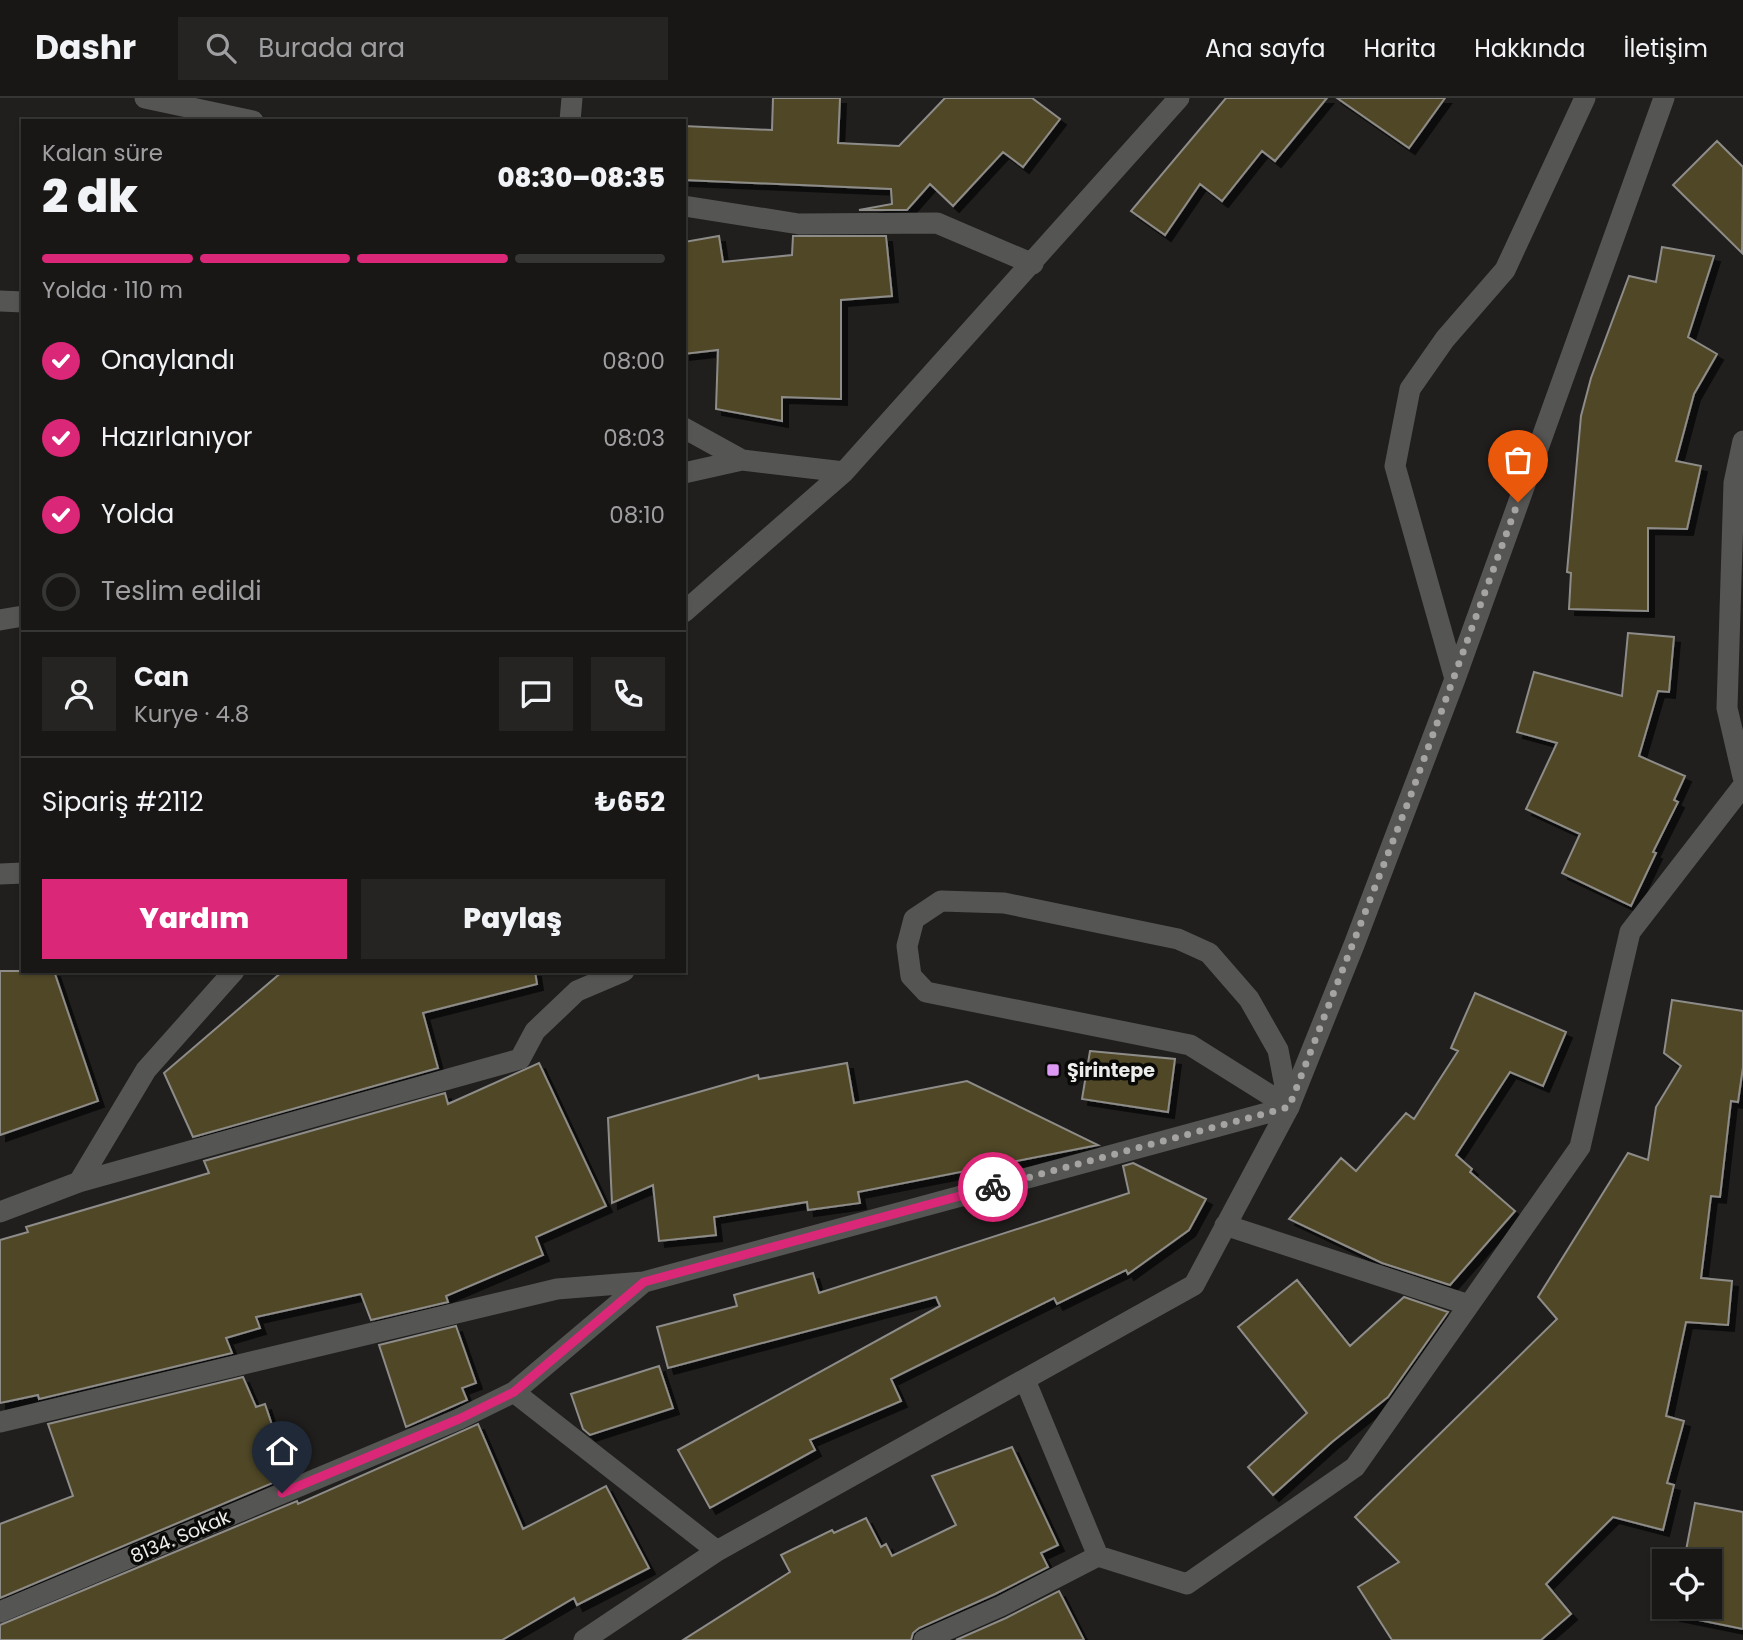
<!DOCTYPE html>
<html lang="tr">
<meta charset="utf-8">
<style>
:root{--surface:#181716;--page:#252423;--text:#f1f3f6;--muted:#9f9fa1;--line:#363635;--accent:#db2777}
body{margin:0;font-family:Poppins,sans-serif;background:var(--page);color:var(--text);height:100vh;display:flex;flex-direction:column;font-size:26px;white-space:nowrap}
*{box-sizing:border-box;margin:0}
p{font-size:23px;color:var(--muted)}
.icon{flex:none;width:38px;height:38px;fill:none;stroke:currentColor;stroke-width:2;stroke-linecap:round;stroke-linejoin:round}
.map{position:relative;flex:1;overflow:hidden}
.side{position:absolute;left:21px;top:21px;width:665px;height:854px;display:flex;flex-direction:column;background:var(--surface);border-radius:0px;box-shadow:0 2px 5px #0004,0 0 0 2px var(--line)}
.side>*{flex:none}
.tools{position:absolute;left:1652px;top:1451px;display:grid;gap:14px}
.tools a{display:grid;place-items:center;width:70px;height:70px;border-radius:0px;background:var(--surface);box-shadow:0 2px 5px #0004,0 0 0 2px var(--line);font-size:35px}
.pin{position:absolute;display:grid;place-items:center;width:60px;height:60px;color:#fff;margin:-72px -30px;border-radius:50% 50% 50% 0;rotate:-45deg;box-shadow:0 0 7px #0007}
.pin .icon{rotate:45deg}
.courier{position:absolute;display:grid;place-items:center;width:70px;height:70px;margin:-35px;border:5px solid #db2777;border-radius:50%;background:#fff;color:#222;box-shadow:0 2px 9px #0007}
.head em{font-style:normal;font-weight:800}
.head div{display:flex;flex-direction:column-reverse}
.head{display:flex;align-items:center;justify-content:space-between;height:119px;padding:0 21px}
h1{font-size:46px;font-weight:800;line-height:52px}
.bar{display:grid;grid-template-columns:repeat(4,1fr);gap:10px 7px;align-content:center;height:84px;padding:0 21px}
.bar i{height:9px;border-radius:5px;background:var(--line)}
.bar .active{background:var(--accent)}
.bar p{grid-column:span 4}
.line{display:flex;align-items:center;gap:18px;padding:0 21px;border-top:2px solid var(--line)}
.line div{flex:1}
.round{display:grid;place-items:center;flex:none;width:74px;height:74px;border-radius:0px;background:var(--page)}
ol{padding:0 21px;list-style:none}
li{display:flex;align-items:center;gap:21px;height:77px}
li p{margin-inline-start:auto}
li .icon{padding:7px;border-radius:50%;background:var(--accent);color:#fff;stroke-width:4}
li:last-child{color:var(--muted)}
li i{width:38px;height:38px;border:4px solid var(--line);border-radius:50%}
.cta{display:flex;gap:14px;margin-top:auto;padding:14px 21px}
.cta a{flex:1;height:80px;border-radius:0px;background:var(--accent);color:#fff;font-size:28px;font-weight:800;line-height:80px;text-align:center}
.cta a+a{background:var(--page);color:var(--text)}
header{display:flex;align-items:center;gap:42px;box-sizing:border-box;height:98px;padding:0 35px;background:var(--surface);border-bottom:2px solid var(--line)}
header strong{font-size:33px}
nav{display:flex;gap:38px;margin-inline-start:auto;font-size:24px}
.search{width:490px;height:63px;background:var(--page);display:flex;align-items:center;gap:18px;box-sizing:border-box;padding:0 24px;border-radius:0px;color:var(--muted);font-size:26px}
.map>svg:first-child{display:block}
</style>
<header>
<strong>Dashr</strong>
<div class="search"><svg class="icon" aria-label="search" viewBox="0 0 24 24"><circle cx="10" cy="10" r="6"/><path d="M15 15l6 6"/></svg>Burada ara</div>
<nav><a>Ana sayfa</a><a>Harita</a><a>Hakkında</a><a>İletişim</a></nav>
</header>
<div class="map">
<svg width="1743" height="1542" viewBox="0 0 1743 1542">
<defs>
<filter id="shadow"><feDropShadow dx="6" dy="6" stdDeviation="0" flood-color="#0009"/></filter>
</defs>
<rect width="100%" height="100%" fill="#201f1d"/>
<path fill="#4f4626" stroke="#8d8c89" stroke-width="2" filter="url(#shadow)" d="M 773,0 L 840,0 L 838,45 L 899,48 L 945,0 L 1032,0 L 1060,21 L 1023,69 L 1003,54 L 953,108 L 930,86 L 907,112 L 859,112 L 892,106 L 891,91 L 684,82 L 684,28 L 772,32 Z
M 1226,0 L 1327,0 L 1275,63 L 1262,53 L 1222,103 L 1200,86 L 1165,137 L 1131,113 Z
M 1337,0 L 1445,0 L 1409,50 Z
M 1717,43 L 1743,69 L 1742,155 L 1673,87 Z
M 719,138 L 723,164 L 792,157 L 793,138 L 886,138 L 892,198 L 841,202 L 841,301 L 782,299 L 782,323 L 716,311 L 718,252 L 684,256 L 684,144 Z
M 1662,149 L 1714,158 L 1688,239 L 1717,256 L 1694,296 L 1676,363 L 1701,368 L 1687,431 L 1648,430 L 1648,513 L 1569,511 L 1571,475 L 1567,474 L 1581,318 L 1591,280 L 1629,178 L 1656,184 Z
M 1628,535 L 1674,539 L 1669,594 L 1658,593 L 1639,658 L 1685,678 L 1674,702 L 1678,704 L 1653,754 L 1656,755 L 1631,808 L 1562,775 L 1580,736 L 1526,711 L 1557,645 L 1517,634 L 1534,574 L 1622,598 Z
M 0,873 L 54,873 L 98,1003 L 0,1037 Z
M 283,873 L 535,873 L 537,886 L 423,915 L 438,970 L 193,1039 L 164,975 Z
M 1475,895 L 1566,934 L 1543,988 L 1510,974 L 1456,1057 L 1472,1071 L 1470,1074 L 1515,1113 L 1450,1187 L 1382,1165 L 1289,1121 L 1341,1060 L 1356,1073 L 1406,1015 L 1414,1021 L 1458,953 L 1451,950 Z
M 1672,902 L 1743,913 L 1743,969 L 1738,1004 L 1731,1003 L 1720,1099 L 1711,1098 L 1701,1180 L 1732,1183 L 1728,1227 L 1686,1224 L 1666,1318 L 1684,1323 L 1667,1385 L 1674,1387 L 1663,1432 L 1613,1419 L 1546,1486 L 1571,1516 L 1541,1542 L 1392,1542 L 1358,1489 L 1399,1464 L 1355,1419 L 1557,1221 L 1538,1199 L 1628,1055 L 1648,1062 L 1656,1009 L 1681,968 L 1664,955 Z
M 1090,953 L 1175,961 L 1168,1014 L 1082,1001 Z
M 539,965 L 606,1108 L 536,1139 L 543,1157 L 446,1198 L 448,1204 L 371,1222 L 361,1196 L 256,1219 L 260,1230 L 226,1240 L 232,1255 L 39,1301 L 38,1297 L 0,1305 L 0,1142 L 28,1134 L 26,1129 L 209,1075 L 204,1063 L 445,995 L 448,1006 Z
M 847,965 L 854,1005 L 967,983 L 1098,1047 L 858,1094 L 860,1105 L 808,1112 L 807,1104 L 714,1119 L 716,1137 L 659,1143 L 653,1087 L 612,1105 L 608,1020 L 758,977 L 759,981 Z
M 1133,1065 L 1206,1101 L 1189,1132 L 1128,1176 L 1126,1172 L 1057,1206 L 1054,1200 L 891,1281 L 901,1303 L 810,1342 L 815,1352 L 710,1410 L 678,1352 L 940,1208 L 936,1199 L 668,1270 L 657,1229 L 737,1208 L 734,1197 L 813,1175 L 819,1195 L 1129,1095 L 1123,1068 Z
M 1297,1182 L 1350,1248 L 1404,1199 L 1448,1214 L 1388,1299 L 1332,1344 L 1273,1397 L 1248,1369 L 1307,1315 L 1238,1229 Z
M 456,1228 L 476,1285 L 462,1290 L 467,1302 L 406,1329 L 379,1247 Z
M 659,1268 L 673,1310 L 590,1337 L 583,1331 L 571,1296 Z
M 243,1279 L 256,1309 L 265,1306 L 289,1378 L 0,1500 L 0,1426 L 73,1398 L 48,1326 Z
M 478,1326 L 523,1431 L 606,1388 L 649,1470 L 577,1507 L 574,1500 L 502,1542 L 0,1542 L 0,1527 L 297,1403 L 298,1406 Z
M 1012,1349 L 1058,1447 L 1041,1455 L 1048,1469 L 995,1496 L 919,1530 L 913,1535 L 911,1542 L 683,1542 L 790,1474 L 781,1457 L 832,1432 L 834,1435 L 866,1420 L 881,1449 L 886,1446 L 892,1458 L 956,1427 L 932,1378 Z
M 1695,1405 L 1743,1414 L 1743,1531 L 1674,1517 L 1675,1508 L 1710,1508 L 1710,1463 L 1684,1463 Z
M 1059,1493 L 1084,1542 L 956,1542 L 1006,1520 Z"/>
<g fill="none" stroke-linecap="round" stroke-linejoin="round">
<path stroke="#555554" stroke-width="21" d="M 941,803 L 1004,805 L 1178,841 L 1209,855 L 1249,901 L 1278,952 L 1289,1009 L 1190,947 L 926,894 L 911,878 L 907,848 L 914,821 Z
M 924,1542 L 1001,1508 L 1098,1458"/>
<path stroke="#555554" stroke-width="21" d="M 145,0 L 253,23
M 570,23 L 572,0
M 684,108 L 799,126 L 937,125 L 1033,166
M 0,203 L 23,204
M 684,330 L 742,362 L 844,374
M 1743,343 L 1734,385 L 1727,610 L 1743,679
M 684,375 L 742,362
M 684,514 L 844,374 L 1179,0
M 0,522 L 23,518
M 1455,581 L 1395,368 L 1410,291 L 1445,241 L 1505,172 L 1585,0
M 0,776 L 23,775
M 79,1084 L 520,961 L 535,933 L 577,893 L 624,873
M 0,1114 L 79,1084 L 146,972 L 234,873
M 1225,1127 L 1469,1207
M 1025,1282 L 1098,1458 L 1187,1486 L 1355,1369 L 1469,1207 L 1580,1049 L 1630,834 L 1743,688
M 514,1294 L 717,1453
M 0,1324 L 557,1191 L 644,1184
M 0,1514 L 459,1321 L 514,1294 L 644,1184 L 1289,1009
M 584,1542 L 717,1453 L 1194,1187 L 1289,1009 L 1354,847 L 1455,581 L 1664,0"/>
</g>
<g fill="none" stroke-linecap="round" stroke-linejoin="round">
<path stroke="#a5a4a2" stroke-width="7" stroke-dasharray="0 12.6" d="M 993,1089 L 1289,1009 L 1409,702 L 1518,404"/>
<path stroke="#db2777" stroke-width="9" d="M 282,1395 L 459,1321 L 514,1294 L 644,1184 L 993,1089"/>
</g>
<rect fill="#dd99f3" stroke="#090908" stroke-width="2.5" x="1046" y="965" width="14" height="14" rx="3.5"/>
<g text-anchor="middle" stroke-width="7" stroke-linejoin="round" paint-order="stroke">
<g font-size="19" font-weight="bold" fill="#ececea" stroke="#090908" text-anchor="start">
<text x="1067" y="979">Şirintepe</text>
</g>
<g font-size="19" fill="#ececea" stroke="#090908">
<text transform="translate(180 1438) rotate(-23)" y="7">8134. Sokak</text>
</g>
</g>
</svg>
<div class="tools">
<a><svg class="icon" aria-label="locate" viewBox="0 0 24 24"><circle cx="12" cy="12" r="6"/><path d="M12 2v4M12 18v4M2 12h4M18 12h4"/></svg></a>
</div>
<div class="pin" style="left:1518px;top:404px;background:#ea580c"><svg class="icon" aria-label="bag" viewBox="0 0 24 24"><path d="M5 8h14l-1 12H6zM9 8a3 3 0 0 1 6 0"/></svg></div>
<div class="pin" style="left:282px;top:1395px;background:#1f2937"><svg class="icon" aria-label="home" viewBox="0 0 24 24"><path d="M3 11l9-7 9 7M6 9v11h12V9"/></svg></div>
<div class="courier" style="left:993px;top:1089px"><svg class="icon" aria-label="bike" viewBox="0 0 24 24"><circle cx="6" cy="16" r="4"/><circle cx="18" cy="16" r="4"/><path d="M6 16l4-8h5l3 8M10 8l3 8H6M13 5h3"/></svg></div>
<section class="side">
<div class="head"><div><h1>2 dk</h1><p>Kalan süre</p></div><em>08:30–08:35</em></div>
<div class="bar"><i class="active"></i><i class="active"></i><i class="active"></i><i></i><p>Yolda · 110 m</p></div>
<ol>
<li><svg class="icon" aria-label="check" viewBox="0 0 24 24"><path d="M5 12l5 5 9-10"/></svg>Onaylandı<p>08:00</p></li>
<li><svg class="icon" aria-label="check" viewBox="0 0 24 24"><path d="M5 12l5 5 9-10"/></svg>Hazırlanıyor<p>08:03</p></li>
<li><svg class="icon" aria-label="check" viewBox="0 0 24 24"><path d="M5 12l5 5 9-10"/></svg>Yolda<p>08:10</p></li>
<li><i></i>Teslim edildi</li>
</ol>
<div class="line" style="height:126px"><a class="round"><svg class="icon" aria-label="person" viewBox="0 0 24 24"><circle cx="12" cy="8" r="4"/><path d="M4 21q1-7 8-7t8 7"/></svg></a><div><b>Can</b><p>Kurye · 4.8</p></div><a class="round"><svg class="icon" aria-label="chat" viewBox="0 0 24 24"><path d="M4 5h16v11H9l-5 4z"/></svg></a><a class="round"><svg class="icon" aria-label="phone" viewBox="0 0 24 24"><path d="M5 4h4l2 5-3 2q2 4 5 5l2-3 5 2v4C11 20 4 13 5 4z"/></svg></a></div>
<div class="line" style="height:91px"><div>Sipariş #2112</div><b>₺652</b></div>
<div class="cta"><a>Yardım</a><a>Paylaş</a></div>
</section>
</div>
